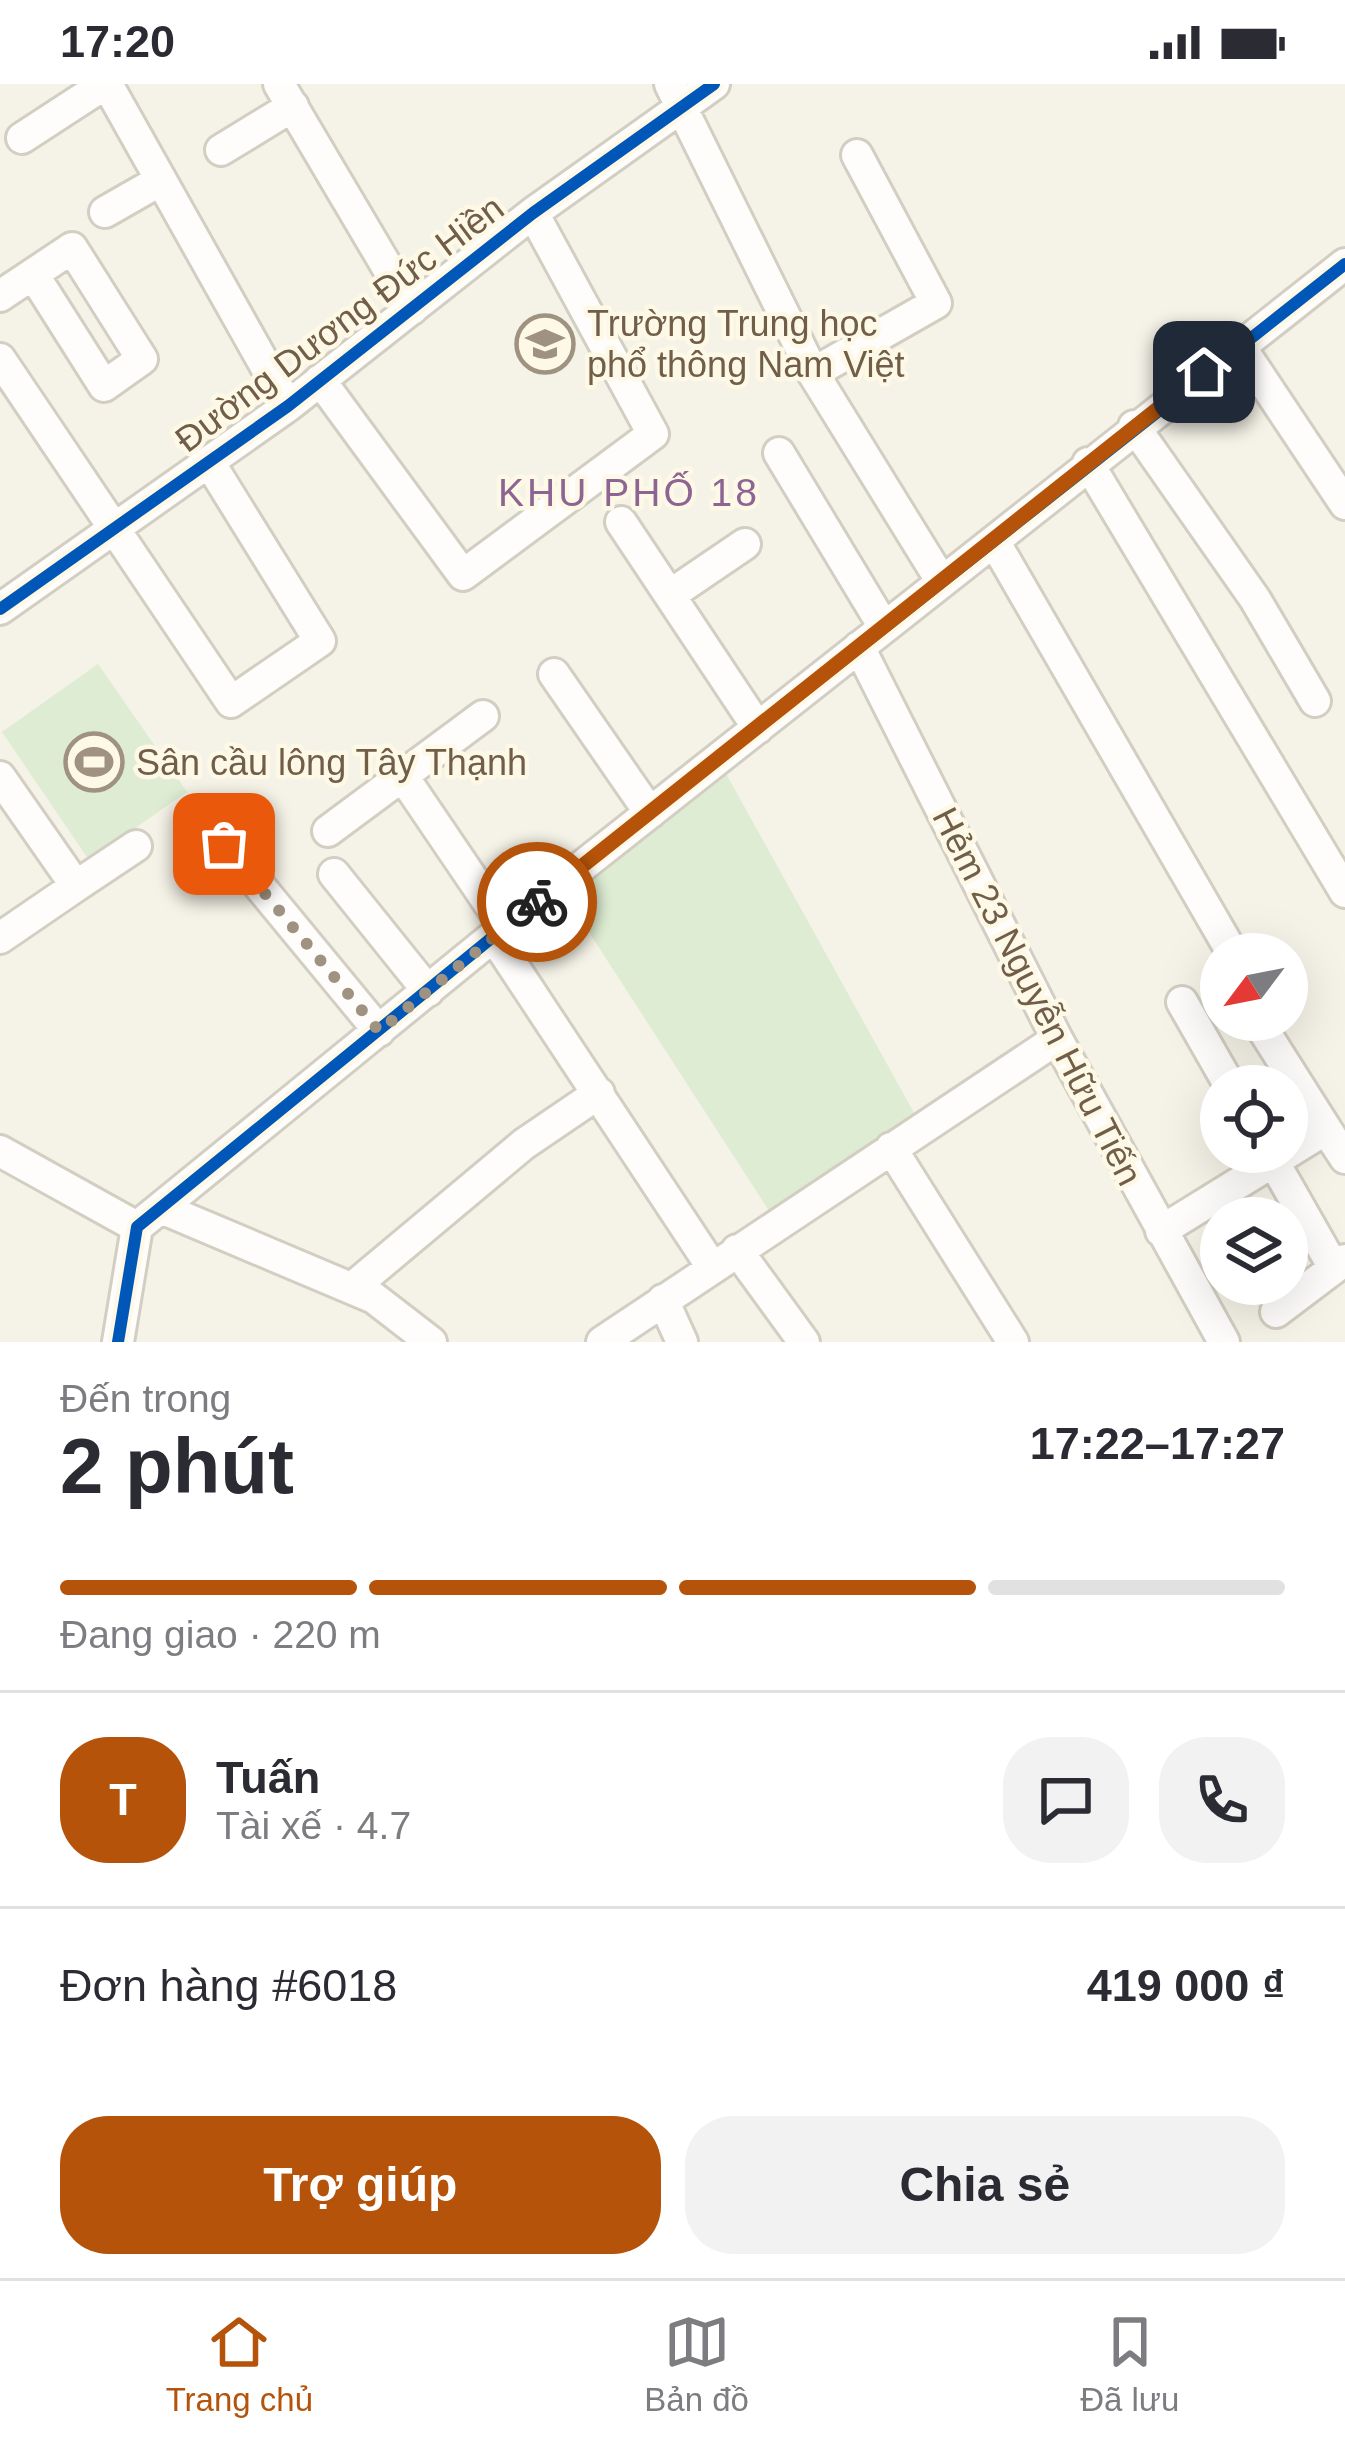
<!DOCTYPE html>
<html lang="vi">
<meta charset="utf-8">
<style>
:root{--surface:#fff;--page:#f2f2f3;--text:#2b2b33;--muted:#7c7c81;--line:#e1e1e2;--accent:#b45309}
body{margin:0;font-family:Arial,sans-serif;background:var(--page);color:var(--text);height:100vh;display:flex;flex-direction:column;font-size:45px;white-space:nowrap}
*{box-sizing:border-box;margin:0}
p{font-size:39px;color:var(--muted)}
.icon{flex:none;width:66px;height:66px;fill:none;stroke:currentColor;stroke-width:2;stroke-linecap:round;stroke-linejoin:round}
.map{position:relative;height:1258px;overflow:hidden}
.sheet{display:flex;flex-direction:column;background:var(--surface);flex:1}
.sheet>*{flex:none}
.needle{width:78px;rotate:238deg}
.controls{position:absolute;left:1200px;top:849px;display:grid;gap:24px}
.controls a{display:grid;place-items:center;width:108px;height:108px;border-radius:50%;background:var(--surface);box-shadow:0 12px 48px #0002;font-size:60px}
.pin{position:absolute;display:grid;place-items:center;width:102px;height:102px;color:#fff;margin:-51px;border-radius:24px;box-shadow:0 6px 18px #0006}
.courier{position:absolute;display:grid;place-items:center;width:120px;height:120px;margin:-60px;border:9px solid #b45309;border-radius:50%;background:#fff;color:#222;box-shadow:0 3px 15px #0007}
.overview em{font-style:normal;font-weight:700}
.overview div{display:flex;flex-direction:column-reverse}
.overview{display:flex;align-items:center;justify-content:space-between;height:204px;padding:0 60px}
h1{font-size:78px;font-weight:700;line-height:90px}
.bar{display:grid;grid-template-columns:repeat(4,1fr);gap:18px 12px;align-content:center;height:144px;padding:0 60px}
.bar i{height:15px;border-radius:9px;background:var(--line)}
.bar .current{background:var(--accent)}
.bar p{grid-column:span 4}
.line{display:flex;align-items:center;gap:30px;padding:0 60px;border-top:3px solid var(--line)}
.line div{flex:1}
.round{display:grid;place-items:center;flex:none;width:126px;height:126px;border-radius:48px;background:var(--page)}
.action{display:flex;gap:24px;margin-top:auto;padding:24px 60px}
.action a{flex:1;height:138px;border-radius:48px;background:var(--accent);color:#fff;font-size:48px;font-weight:700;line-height:138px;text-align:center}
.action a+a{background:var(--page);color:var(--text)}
.status{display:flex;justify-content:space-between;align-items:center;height:84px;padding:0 60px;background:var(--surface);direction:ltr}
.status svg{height:33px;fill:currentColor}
.tabs{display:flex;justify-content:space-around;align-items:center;height:168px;border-top:3px solid var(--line);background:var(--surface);font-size:33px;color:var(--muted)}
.tabs a{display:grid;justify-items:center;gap:6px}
.tabs .current{color:var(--accent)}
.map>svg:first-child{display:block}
</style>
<div class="status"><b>17:20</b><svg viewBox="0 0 49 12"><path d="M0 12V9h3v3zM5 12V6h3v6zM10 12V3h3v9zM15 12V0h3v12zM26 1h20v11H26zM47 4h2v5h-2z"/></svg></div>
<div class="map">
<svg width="1345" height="1258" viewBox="0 0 1345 1258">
<rect width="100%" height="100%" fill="#f5f2e7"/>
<path fill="#ddecd2" d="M 98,580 L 187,708 L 89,776 L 2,648 Z
M 724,686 L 918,1036 L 773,1133 L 565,811 Z"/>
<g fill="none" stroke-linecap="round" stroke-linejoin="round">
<defs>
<path id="minor" d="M 107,0 L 288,322
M 279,0 L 412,225
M 670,0 L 813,289 L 942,498
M 22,54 L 105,0
M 221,66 L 293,22
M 105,128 L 161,96
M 0,212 L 72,164 L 142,275 L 104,302 L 33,190
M 1239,261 L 1345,420
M 0,275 L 231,618 L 320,557 L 209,378
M 813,289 L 936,219 L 857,71
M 320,296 L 463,491 L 653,350 L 533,129
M 1134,342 L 1255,515 L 1315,617
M 779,369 L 884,543
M 1088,379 L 1345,808
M 621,438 L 758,644
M 994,457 L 1233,870
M 670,511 L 745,460
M 0,525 L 288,322 L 533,129 L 714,0
M 859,563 L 1057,955 L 1224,1258
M 554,590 L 650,729
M 0,693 L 76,802 L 0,854
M 404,694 L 505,843
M 328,747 L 483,632
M 224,759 L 379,947
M 334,790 L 428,907
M 76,802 L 136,762
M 494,853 L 712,1183
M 1182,918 L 1230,1002
M 1257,936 L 1326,1045
M 891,1064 L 1013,1258
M 0,1067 L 137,1143
M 1268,1068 L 1334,1184
M 161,1124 L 374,1214 L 431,1258
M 1161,1147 L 1326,1045 L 1345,1074
M 737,1166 L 804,1258
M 352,1204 L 524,1060 L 599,1009
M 663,1216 L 682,1258
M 1276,1228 L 1345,1176
M 118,1258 L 137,1143 L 505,843 L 1345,180
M 602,1258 L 1057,955"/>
</defs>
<use href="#minor" stroke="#d3cec2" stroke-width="36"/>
<use href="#minor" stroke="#fefdfb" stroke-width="30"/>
<defs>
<path id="cycleway" d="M 0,525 L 288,322 L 533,129 L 714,0
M 118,1258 L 137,1143 L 505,843 L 1345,180"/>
</defs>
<use href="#cycleway" stroke="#fef9e6" stroke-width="20"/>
<use href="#cycleway" stroke="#0057b8" stroke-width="12"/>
</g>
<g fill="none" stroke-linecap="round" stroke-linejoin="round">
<path stroke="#9f9280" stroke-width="12" stroke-dasharray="0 21.6" d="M 224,760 L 379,947 L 537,818"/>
<path stroke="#b45309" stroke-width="15" d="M 537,818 L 1204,288"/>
</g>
<defs>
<symbol id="school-ring" viewBox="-11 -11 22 22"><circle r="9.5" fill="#fef9e6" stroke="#9f9280" stroke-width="1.5"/><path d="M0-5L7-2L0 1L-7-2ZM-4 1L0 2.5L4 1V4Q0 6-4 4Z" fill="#9f9280"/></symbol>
<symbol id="stadium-ring" viewBox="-11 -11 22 22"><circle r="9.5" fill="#fef9e6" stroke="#9f9280" stroke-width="1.5"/><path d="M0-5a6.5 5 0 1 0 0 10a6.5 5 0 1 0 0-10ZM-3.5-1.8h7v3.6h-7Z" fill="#9f9280"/></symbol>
</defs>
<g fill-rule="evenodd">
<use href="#school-ring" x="512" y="227" width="66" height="66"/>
<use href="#stadium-ring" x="61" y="645" width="66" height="66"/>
</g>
<g text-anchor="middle" stroke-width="9" stroke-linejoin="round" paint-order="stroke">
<g font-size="36" fill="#705e49" stroke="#fef9e6">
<text transform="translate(339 239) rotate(-37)" y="13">Đường Dương Đức Hiền</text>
<text transform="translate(1038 912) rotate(63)" y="13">Hẻm 23 Nguyễn Hữu Tiến</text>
</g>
<g font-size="36" fill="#705e49" stroke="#fef9e6" text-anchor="start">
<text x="587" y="252">Trường Trung học<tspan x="587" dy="41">phổ thông Nam Việt</tspan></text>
<text x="136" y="691">Sân cầu lông Tây Thạnh</text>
</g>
<g font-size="39" letter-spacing="3" fill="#8c6593" stroke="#fef9e6">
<text x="629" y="422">KHU PHỐ 18</text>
</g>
</g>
</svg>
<div class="controls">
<a><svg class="needle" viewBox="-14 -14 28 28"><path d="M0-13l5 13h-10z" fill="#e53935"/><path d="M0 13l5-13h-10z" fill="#7c7c81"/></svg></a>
<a><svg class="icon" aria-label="locate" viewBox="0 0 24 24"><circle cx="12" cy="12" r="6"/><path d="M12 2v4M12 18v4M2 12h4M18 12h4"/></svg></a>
<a><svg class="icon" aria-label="layers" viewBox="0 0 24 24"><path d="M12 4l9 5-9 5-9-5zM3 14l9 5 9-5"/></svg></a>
</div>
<div class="pin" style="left:224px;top:760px;background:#ea580c"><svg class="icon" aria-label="bag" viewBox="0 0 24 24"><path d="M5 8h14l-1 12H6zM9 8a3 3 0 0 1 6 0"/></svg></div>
<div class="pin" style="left:1204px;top:288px;background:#1f2937"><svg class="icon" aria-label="home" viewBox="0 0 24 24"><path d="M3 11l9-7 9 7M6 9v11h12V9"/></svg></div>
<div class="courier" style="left:537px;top:818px"><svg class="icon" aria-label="bike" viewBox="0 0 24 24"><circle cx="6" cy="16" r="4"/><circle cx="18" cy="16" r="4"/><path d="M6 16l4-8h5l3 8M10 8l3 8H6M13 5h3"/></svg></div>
</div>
<section class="sheet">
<div class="overview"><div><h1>2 phút</h1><p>Đến trong</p></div><em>17:22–17:27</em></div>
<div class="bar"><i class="current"></i><i class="current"></i><i class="current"></i><i></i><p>Đang giao · 220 m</p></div>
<div class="line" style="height:216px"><b class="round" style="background:var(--accent);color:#fff">T</b><div><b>Tuấn</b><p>Tài xế · 4.7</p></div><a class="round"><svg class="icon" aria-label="chat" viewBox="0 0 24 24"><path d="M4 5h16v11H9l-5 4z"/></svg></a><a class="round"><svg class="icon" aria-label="phone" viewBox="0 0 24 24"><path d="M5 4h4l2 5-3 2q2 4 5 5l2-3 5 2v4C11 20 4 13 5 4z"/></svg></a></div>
<div class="line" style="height:156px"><div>Đơn hàng #6018</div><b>419 000 ₫</b></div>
<div class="action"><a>Trợ giúp</a><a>Chia sẻ</a></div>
</section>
<nav class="tabs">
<a class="current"><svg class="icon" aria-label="home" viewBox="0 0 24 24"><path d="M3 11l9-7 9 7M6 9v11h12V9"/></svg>Trang chủ</a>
<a><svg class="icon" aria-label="map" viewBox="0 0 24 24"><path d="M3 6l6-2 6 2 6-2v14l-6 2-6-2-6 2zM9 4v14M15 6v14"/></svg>Bản đồ</a>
<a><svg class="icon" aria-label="saved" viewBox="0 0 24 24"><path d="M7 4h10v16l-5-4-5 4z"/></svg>Đã lưu</a>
</nav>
